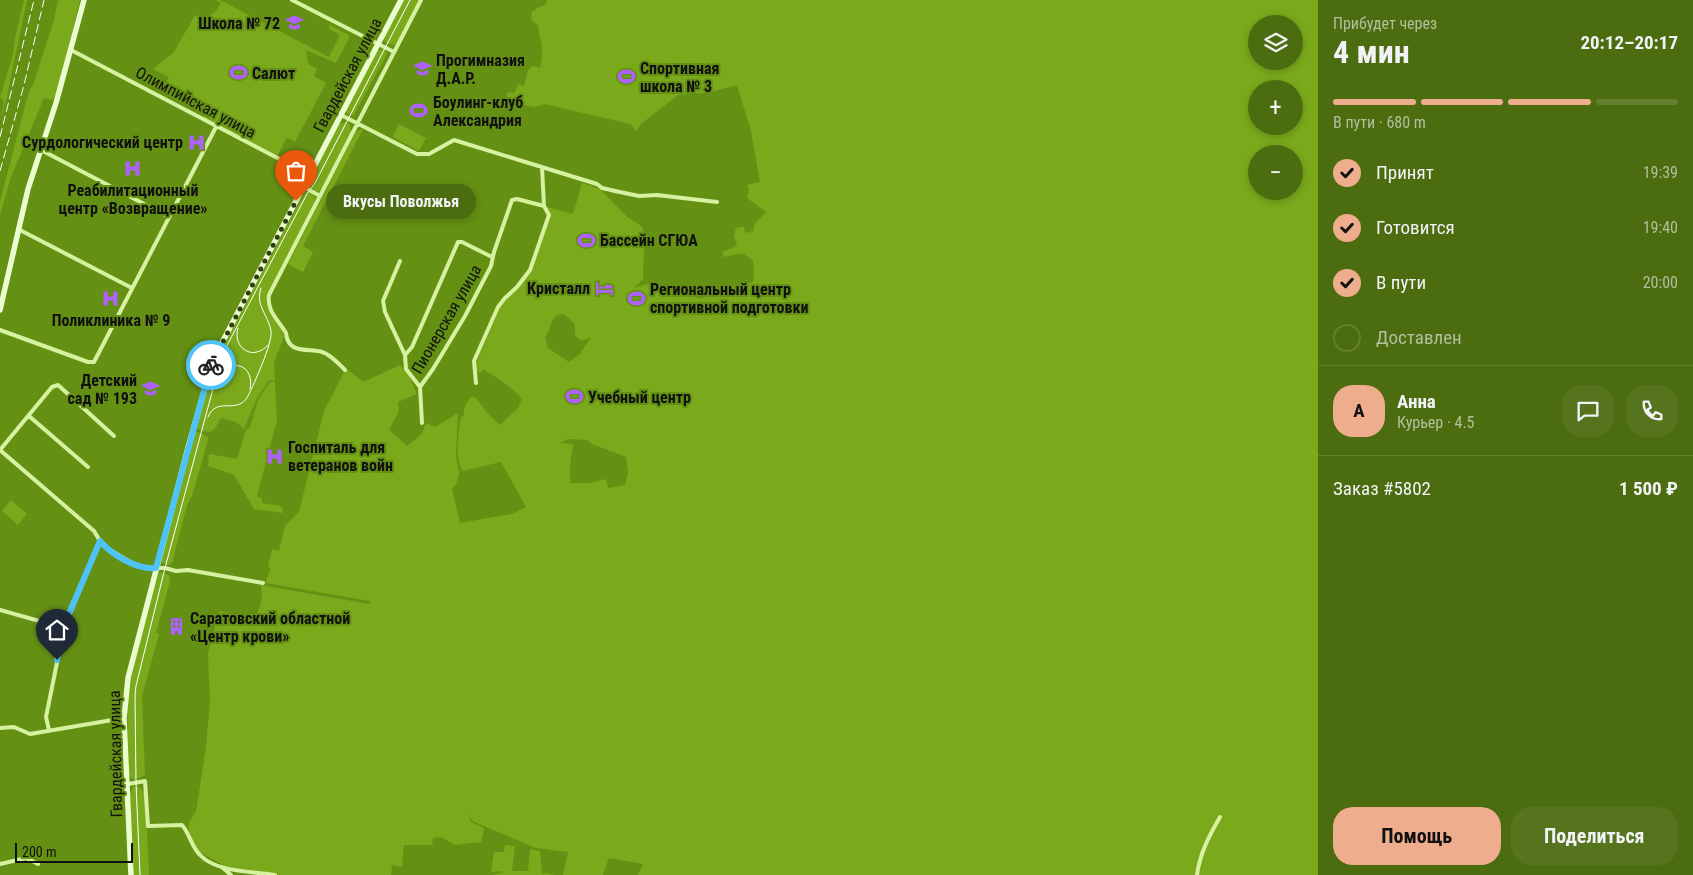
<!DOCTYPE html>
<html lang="ru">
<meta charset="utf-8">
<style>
:root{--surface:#4b6c0f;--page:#55741d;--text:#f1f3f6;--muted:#b2c09e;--line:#627f2f;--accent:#eead8d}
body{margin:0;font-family:"Roboto Condensed",sans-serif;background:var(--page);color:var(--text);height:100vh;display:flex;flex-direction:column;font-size:19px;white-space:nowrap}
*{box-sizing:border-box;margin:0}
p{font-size:16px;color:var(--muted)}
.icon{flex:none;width:28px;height:28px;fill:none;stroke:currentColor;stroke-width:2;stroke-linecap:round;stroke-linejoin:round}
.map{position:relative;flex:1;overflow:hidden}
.side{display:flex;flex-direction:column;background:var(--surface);width:375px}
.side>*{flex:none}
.buttons{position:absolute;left:1248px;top:15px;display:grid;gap:10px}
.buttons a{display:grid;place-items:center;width:55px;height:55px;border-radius:50%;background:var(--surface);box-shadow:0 2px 8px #0003;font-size:25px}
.scale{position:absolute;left:15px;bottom:12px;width:118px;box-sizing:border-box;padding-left:5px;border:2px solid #111;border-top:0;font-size:14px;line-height:18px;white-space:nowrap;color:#111;-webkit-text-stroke:4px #649014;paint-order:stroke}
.pin{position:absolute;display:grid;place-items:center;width:42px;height:42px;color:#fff;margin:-51px -21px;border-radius:50% 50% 50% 0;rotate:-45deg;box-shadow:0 0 5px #0007}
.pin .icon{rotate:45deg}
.courier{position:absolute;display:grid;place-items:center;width:50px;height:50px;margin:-25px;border:4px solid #4fc3f7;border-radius:50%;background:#fff;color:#222;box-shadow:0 1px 6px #0007}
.bubble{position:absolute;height:35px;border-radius:18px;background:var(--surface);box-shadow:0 2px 8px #0003;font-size:16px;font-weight:700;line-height:35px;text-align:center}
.overview em{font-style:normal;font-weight:700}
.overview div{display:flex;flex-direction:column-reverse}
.overview{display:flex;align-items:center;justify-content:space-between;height:85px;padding:0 15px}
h1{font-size:32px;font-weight:700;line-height:38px}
.bar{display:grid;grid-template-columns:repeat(4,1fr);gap:8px 5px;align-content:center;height:60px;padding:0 15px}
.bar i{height:6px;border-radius:4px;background:var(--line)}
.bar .on{background:var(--accent)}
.bar p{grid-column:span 4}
.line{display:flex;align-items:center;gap:12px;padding:0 15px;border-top:1px solid var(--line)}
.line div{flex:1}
.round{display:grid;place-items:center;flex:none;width:52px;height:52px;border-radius:20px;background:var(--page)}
ol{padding:0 15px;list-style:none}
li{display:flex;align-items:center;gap:15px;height:55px}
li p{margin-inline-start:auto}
li .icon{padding:5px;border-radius:50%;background:var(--accent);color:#111;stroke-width:4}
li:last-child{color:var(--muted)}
li i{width:28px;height:28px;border:2px solid var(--line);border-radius:50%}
.action{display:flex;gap:10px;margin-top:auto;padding:10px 15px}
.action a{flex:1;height:58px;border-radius:20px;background:var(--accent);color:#111;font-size:20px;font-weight:700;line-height:58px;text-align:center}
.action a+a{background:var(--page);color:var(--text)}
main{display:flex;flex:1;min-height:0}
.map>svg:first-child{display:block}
</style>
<main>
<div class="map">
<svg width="1318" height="875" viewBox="0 0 1318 875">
<rect width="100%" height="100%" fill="#649014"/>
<path fill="#7aaa1c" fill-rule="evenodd" d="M 24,0 L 27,0 L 6,101 L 0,121 L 4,101 L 0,97 L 13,55 L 15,39 Z
M 58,0 L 80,0 L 56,96 L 52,100 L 44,98 L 11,177 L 0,215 L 0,202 L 29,91 L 33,85 L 54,20 Z
M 216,0 L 220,0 L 329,57 L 340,35 L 328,28 L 330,25 L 350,36 L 336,63 L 306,50 L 308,64 L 317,69 L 314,76 L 326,83 L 295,142 L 287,138 L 277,156 L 203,118 L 210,105 L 199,100 L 197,103 L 164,86 L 169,77 L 153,69 L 174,52 L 195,15 L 203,19 L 215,12 L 221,3 Z
M 403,0 L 420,0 L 397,43 L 394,45 L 386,43 L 383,39 Z
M 547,0 L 1318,0 L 1318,875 L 638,875 L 643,864 L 609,858 L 603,875 L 563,875 L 568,852 L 536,848 L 472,821 L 467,812 L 471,822 L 484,828 L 481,842 L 455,845 L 441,837 L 433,838 L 432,845 L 404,845 L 402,867 L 392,865 L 391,875 L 278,875 L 276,873 L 234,869 L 223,865 L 201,853 L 194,843 L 189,832 L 189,822 L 196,812 L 206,747 L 210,701 L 208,654 L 219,611 L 256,618 L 262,599 L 261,585 L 370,604 L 370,601 L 265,583 L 271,568 L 268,567 L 272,549 L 279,551 L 285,526 L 299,512 L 324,411 L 346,368 L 363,382 L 400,365 L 409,376 L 417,394 L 398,402 L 399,411 L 389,430 L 407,446 L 422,434 L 426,423 L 435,427 L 458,413 L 456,455 L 459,474 L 456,484 L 452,489 L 460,523 L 512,514 L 526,507 L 501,462 L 462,471 C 455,454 458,435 461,417 L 464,416 C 463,407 467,402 472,396 L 477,399 L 487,413 L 500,425 L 518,408 L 522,399 C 511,386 496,377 482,369 L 482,372 L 478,373 L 475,366 L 500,308 L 508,297 L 519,288 L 531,270 L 550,220 L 550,214 L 547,207 L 573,214 L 582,183 L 600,189 L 626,216 L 641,226 L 643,229 L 644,247 L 643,279 L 634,288 C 640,287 644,284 649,284 C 669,283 684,295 702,299 C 713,283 735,288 753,282 L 754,274 L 753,260 L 742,253 L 724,257 L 722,252 L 737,246 L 734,236 L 736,228 L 744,227 L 745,233 L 753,231 L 755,223 L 766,212 L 747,198 L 749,189 L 747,185 L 760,182 L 751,131 L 737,85 L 706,93 L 678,95 L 641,124 L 636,131 L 630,124 L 545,104 L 534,107 L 510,102 L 511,100 L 506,98 L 508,92 L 514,93 L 519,84 L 524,86 L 528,70 L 533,66 L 540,68 C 542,59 543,51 541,42 C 540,36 538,32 539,26 L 531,20 L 532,12 L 539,7 L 545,5 ZM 1256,24 L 1294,24 L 1294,61 L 1256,61 ZM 1256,89 L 1294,89 L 1294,126 L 1256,126 ZM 1256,154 L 1294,154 L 1294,191 L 1256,191 ZM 564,314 L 575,324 L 575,336 L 582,341 L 591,337 L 580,354 L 569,362 L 548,348 L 545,337 C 553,328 548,315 564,314 ZM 568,439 L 587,440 L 592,444 L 626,457 L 628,472 L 625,485 L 608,488 L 606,479 L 590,483 L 570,483 L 570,466 L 573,444 L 560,443 Z
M 383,49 L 387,52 L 387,54 L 354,115 L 351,116 L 345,112 L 377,50 Z
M 345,122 L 350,124 L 351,133 L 322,189 L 318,192 L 309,186 L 309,181 L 338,125 Z
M 399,124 L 426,138 L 419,151 L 393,137 Z
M 363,129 L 303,246 L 313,252 L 303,272 L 288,264 L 355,133 L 356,131 Z
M 305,192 L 309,192 L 316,198 L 315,202 L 266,300 C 266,313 282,323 284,337 L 274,362 L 275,381 L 269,380 L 256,400 L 244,429 L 236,422 L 221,418 C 212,433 214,435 196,428 L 215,362 Z
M 270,382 L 275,382 L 277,420 L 257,496 L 262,499 L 262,503 L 281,506 L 283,510 L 282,513 L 254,509 L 234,475 L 208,466 L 209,454 L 237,459 L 246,430 L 250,427 L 258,400 Z
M 195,431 L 208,437 L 208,440 L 192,496 L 187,505 L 172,563 L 168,565 L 161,562 Z
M 11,500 L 27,514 L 18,525 L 2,511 Z
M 159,572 L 169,575 L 170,581 L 156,633 L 159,634 L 142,696 L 145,775 L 134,780 L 129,776 L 127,697 L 134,663 Z
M 138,786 L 145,794 L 149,875 L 133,875 L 130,793 L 133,787 Z
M 505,845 L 515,846 L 512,871 L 528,871 L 530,849 L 540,851 L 542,873 L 555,875 L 492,875 L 502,873 L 501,871 L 491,872 L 494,852 L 504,852 Z"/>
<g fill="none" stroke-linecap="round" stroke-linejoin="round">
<path stroke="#d6f19f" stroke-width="4" d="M 292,0 L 394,52
M 71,50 L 310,175
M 341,115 L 417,154 L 429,154 L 454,140 L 597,184 L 602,188 L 615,191 L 639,196 L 657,195 L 717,202
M 41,150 L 169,217
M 304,187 L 320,196
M 18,229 L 132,288
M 400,261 L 383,301 L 385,312 L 405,355 L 406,369 L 420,387
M 0,330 L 88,362 L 94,362 L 216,127
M 405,355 L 412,347 L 458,242 L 462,242 L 492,257
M 345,370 C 339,364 330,354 322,352 C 309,348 288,355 286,333 C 279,321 266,310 269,295 L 421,0
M 476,383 L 474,361 L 498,307 L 505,298 L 517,287 L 530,270 L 549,215 L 544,206 L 542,167
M 29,416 L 88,467
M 422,423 L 420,387 L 433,369 L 465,316 L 491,266 L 494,252 L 512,200 L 517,199 L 544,206
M 0,450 L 94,531 L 100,541 L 110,550 L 132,563 L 147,568 L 165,568 L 176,571 L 188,570 L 263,583
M 0,450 L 52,387 L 58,385 L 114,436
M 0,610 L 64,628
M 0,728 L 14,727 L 30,734 L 124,718
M 49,730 L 46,717 L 64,628 L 100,541
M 128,784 L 145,781 L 148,826 L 182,825 C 190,834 191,846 200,855 C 217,873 253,871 275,875
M 0,864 L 26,858 L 38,864
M 223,868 L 231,875
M 1197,875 C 1200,853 1209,836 1220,817"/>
<path stroke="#ebfcce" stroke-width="5.5" d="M 0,310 L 28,189 L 56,103 L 84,0
M 131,875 L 124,718 L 128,678 L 189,444 L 213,360 L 401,0"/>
<path stroke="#fff" stroke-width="1" d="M 238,328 C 232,348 253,362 268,345
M 216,376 C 232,357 255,365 250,389
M 208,417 C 217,395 237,416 248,396 C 254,384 273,342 271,331 C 268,314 255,306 261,288
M 140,875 L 136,783 L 135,695 L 136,686 L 165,568 L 222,355 L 307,194 L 315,183 L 410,0"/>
<path stroke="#fff" stroke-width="1" stroke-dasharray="9 4" stroke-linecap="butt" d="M 0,137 L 34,0
M 0,171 L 24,85 L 44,0"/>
</g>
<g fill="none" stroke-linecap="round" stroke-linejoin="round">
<path stroke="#2e3d12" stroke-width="5" stroke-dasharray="0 9" d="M 211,365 L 296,201"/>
<path stroke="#4fc3f7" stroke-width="6" d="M 57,660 L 65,623 L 100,541 C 112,555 137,570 156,568 L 211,365"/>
</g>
<defs>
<symbol id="school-bare" viewBox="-9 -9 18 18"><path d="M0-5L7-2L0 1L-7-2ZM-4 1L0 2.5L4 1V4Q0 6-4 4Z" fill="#af60ff" stroke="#649014" stroke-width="2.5" paint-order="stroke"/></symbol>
<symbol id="stadium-bare" viewBox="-9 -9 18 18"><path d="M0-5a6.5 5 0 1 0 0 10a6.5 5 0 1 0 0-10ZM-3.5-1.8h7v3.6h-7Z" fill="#af60ff" stroke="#649014" stroke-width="2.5" paint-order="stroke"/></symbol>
<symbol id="hospital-bare" viewBox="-9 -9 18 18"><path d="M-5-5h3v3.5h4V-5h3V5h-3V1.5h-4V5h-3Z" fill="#af60ff" stroke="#649014" stroke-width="2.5" paint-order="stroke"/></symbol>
<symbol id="hotel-bare" viewBox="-9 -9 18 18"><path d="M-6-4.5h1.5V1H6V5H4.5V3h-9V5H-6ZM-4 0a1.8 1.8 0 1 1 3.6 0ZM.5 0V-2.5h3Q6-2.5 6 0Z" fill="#af60ff" stroke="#649014" stroke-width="2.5" paint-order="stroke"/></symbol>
<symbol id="building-bare" viewBox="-9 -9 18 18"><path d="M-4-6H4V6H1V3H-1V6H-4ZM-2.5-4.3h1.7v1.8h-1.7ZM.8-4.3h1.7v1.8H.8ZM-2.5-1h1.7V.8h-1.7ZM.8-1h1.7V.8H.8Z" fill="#af60ff" stroke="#649014" stroke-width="2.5" paint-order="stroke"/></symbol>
</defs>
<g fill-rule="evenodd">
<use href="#school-bare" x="282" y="10" width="25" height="25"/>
<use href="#school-bare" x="410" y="56" width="25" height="25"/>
<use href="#stadium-bare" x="226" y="60" width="25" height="25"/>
<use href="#stadium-bare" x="614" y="64" width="25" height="25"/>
<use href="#stadium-bare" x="406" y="98" width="25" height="25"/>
<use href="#hospital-bare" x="184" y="130" width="25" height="25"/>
<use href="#hospital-bare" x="120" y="156" width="25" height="25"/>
<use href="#stadium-bare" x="574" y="228" width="25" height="25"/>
<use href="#hotel-bare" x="592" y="276" width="25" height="25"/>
<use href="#stadium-bare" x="624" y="286" width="25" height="25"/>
<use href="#hospital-bare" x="98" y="286" width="25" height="25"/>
<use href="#school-bare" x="138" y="376" width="25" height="25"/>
<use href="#stadium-bare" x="562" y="384" width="25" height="25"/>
<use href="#hospital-bare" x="262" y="444" width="25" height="25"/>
<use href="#building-bare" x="164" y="614" width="25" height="25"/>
</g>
<g text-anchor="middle" stroke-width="4" stroke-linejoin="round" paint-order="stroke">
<g font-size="16" font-weight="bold" fill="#111" stroke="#649014" text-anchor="start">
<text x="280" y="29" text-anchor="end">Школа № 72</text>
<text x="436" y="66">Прогимназия<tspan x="436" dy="18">Д.А.Р.</tspan></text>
<text x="640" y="74">Спортивная<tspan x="640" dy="18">школа № 3</tspan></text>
<text x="252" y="79">Салют</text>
<text x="433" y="108">Боулинг-клуб<tspan x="433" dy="18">Александрия</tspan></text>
<text x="183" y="148" text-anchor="end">Сурдологический центр</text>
<text x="133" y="196" text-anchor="middle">Реабилитационный<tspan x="133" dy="18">центр «Возвращение»</tspan></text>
<text x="600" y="246">Бассейн СГЮА</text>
<text x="590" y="294" text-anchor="end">Кристалл</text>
<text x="650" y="295">Региональный центр<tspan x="650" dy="18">спортивной подготовки</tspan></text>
<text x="111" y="326" text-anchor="middle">Поликлиника № 9</text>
<text x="137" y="386" text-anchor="end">Детский<tspan x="137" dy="18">сад № 193</tspan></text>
<text x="588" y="403">Учебный центр</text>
<text x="288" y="453">Госпиталь для<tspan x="288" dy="18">ветеранов войн</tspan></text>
<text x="190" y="624">Саратовский областной<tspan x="190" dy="18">«Центр крови»</tspan></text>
</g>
<g font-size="16" fill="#111" stroke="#649014">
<text transform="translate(347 75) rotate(-62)" y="6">Гвардейская улица</text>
<text transform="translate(196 102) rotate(28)" y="6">Олимпийская улица</text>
<text transform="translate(446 319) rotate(-60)" y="6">Пионерская улица</text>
<text transform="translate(115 754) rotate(-91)" y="6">Гвардейская улица</text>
</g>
</g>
</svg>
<div class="buttons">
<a><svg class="icon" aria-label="layers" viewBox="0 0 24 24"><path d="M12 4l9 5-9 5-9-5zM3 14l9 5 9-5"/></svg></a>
<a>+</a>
<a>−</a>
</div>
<div class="scale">200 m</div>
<div class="pin" style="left:296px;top:201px;background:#ea580c"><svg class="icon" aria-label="bag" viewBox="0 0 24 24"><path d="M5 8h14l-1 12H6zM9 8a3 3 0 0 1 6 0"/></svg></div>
<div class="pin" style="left:57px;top:660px;background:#1f2937"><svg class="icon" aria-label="home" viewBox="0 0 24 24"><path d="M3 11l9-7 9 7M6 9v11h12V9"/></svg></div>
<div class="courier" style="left:211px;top:365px"><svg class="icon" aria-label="bike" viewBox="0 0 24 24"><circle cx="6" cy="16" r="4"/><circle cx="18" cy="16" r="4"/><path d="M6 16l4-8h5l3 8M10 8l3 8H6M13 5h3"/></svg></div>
<div class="bubble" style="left:326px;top:184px;width:150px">Вкусы Поволжья</div>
</div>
<section class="side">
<div class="overview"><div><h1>4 мин</h1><p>Прибудет через</p></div><em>20:12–20:17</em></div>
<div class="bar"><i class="on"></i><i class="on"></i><i class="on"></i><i></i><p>В пути · 680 m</p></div>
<ol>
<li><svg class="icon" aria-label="check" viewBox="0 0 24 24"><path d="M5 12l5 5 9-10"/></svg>Принят<p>19:39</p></li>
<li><svg class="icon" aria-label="check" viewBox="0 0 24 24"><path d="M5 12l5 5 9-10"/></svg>Готовится<p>19:40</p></li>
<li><svg class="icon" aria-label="check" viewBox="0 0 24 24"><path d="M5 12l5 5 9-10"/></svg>В пути<p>20:00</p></li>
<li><i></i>Доставлен</li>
</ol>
<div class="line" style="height:90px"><b class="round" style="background:var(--accent);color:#111">А</b><div><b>Анна</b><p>Курьер · 4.5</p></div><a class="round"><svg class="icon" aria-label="chat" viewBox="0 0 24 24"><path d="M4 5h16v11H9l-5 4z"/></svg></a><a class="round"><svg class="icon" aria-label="phone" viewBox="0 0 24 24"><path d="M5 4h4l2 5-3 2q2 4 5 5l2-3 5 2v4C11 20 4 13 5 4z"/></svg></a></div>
<div class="line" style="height:65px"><div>Заказ #5802</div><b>1 500 ₽</b></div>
<div class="action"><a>Помощь</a><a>Поделиться</a></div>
</section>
</main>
